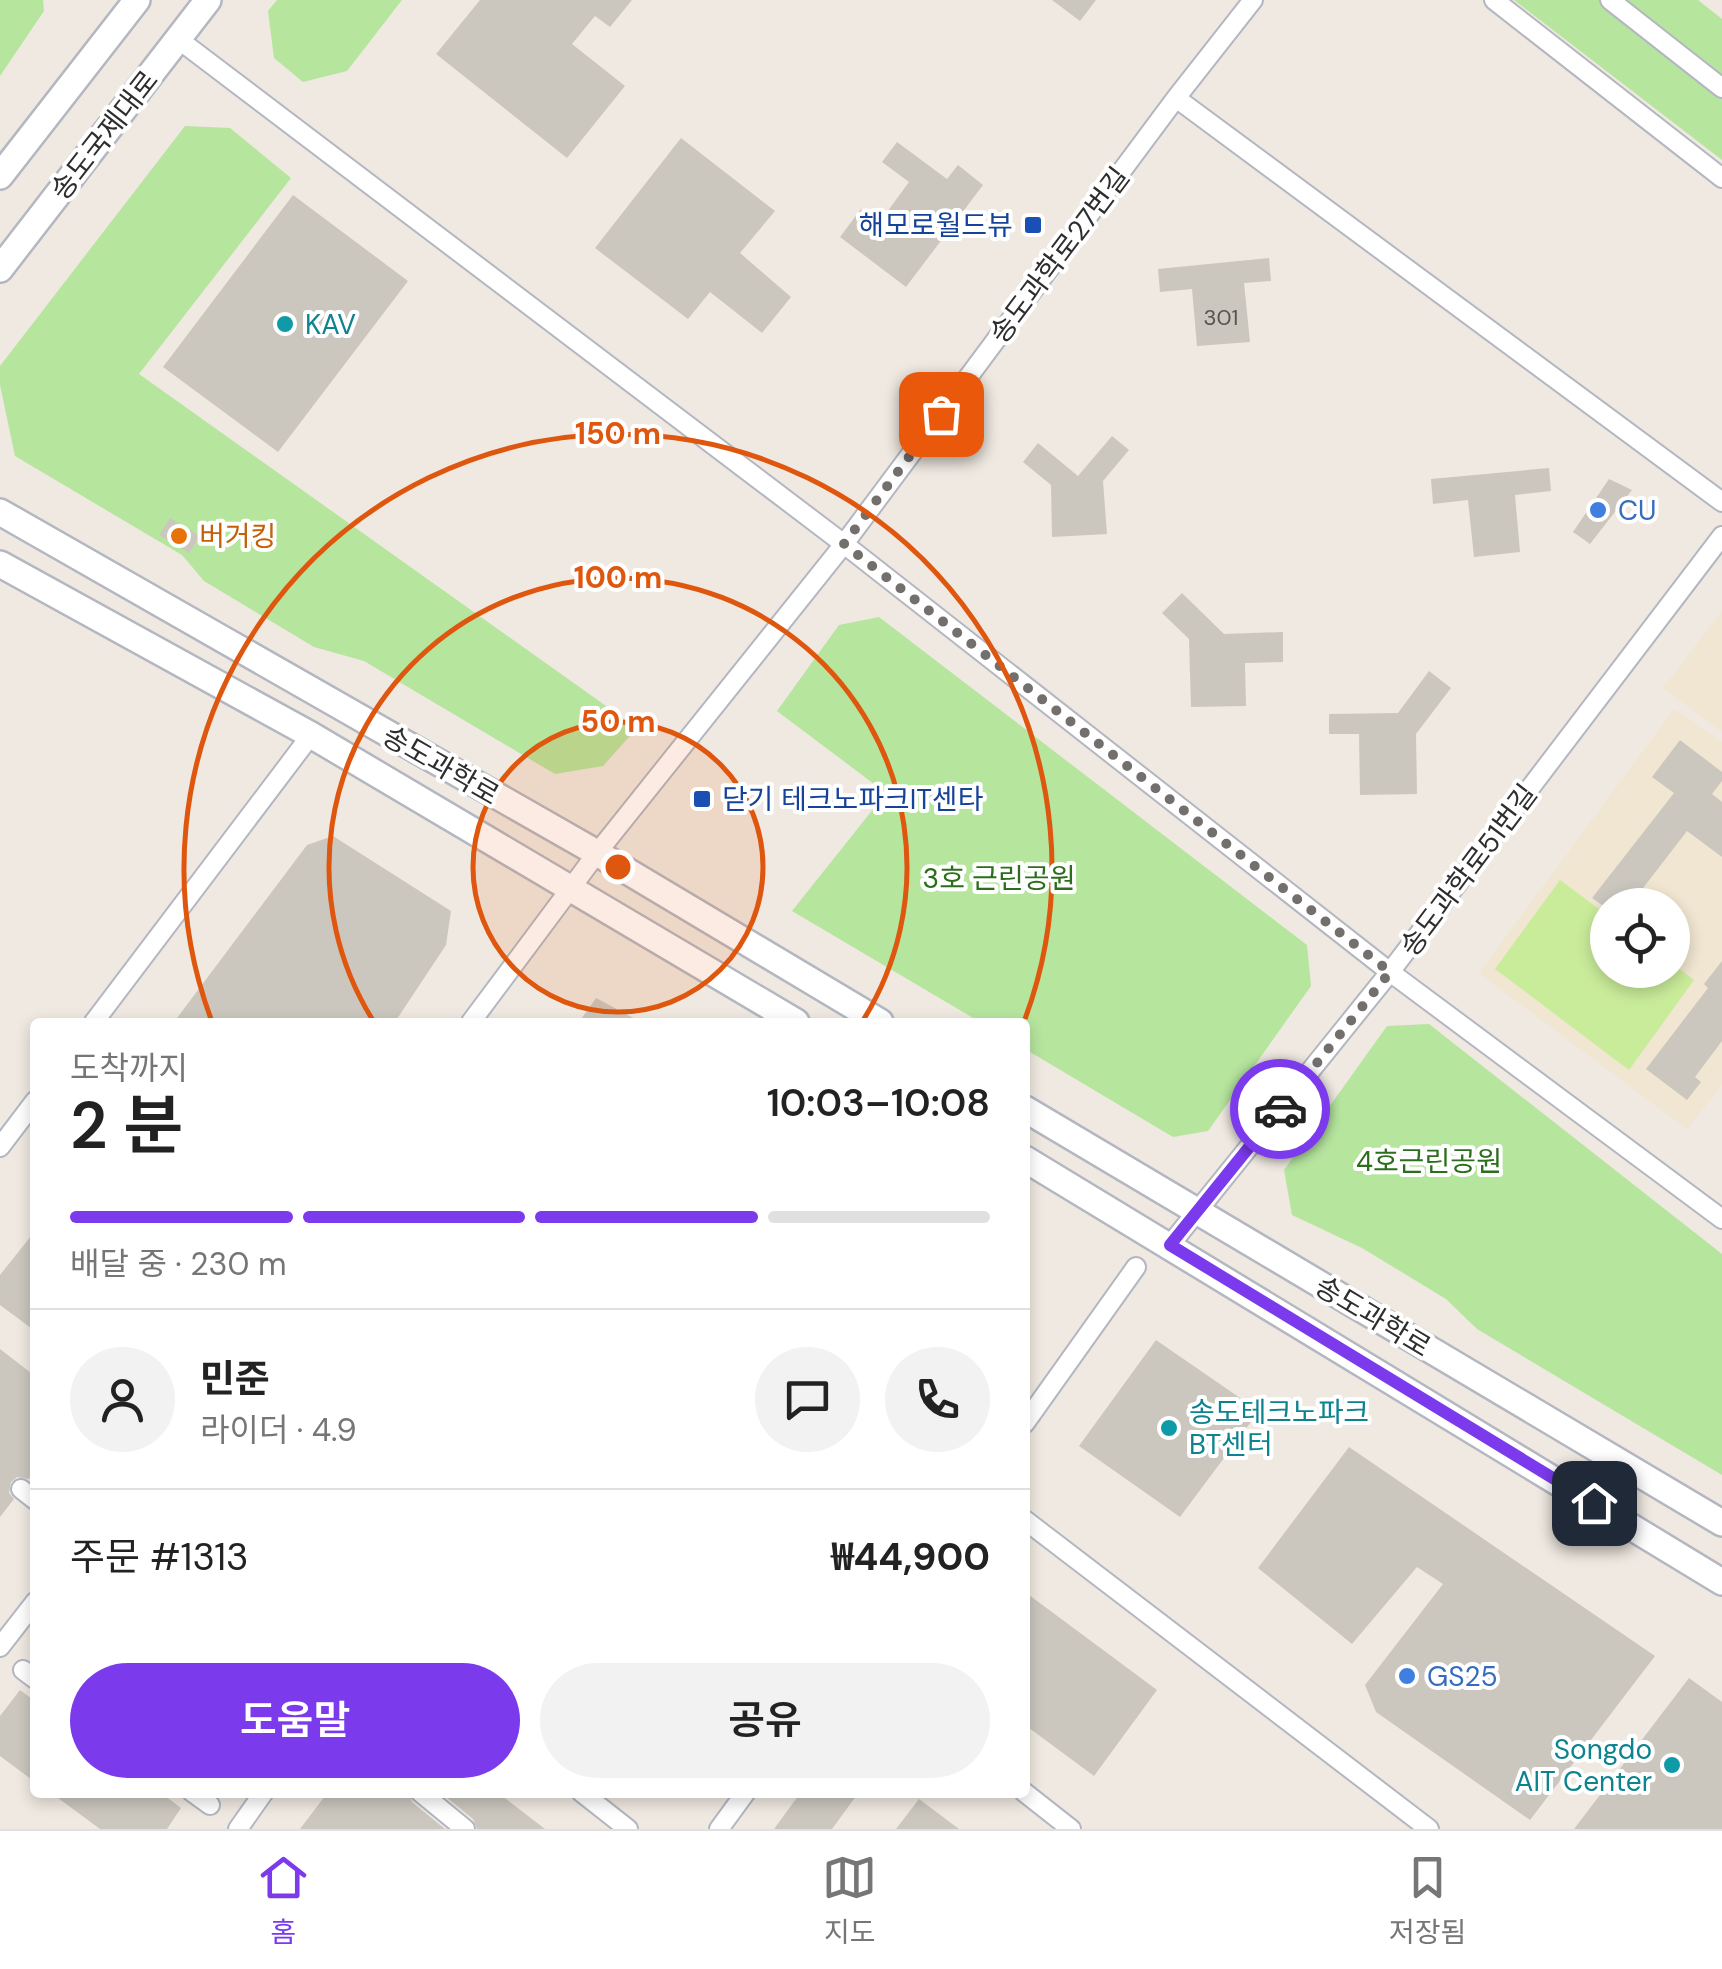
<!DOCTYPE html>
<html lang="ko">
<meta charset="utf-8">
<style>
:root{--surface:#fff;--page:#f2f2f2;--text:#222;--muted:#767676;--line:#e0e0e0;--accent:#7c3aed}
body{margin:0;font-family:"DM Sans","Noto Sans KR",sans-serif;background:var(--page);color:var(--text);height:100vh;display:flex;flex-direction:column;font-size:38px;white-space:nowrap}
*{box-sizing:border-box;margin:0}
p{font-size:32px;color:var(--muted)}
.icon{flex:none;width:55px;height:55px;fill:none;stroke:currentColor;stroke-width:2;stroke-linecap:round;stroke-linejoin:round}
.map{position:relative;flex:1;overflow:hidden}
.side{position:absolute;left:30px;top:1018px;width:1000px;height:780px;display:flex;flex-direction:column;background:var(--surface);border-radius:10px;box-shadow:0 5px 15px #0003}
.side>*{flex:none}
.controls{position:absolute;left:1590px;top:888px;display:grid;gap:20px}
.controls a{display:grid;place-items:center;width:100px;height:100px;border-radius:50%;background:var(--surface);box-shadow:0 5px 15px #0003;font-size:50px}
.pin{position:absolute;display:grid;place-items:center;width:85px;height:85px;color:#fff;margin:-42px;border-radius:20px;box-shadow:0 5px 15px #0006}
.courier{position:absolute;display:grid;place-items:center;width:100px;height:100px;margin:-50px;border:8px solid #7c3aed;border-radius:50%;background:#fff;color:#222;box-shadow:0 2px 12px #0007}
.headline em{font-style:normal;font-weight:600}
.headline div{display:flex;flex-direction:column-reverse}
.headline{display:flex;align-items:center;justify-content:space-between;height:170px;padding:0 40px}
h1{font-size:65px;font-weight:600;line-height:75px}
.bar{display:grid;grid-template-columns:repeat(4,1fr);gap:15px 10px;align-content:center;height:120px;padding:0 40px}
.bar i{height:12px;border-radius:8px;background:var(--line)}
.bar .on{background:var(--accent)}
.bar p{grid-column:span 4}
.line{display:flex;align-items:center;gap:25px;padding:0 40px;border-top:2px solid var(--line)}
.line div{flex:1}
.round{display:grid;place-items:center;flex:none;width:105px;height:105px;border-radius:52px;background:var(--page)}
.cta{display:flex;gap:20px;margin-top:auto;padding:20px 40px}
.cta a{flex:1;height:115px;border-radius:60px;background:var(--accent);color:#fff;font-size:40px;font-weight:600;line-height:115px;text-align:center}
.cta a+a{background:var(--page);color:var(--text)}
.dock{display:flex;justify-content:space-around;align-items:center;height:140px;border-top:2px solid var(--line);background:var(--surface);font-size:28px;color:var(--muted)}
.dock a{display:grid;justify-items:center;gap:5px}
.dock .on{color:var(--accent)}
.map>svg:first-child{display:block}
</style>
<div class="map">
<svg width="1722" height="1829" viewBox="0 0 1722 1829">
<rect width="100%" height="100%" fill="#efe9e1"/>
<path fill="#f0e6d1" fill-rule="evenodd" d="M 1722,611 L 1722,732 L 1663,688 Z
M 1674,709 L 1722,742 L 1722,1085 L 1687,1129 L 1479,973 ZM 1608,905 L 1672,905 L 1672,970 L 1608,970 Z"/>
<path fill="#b6e59e" d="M 0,0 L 43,0 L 44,11 L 0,76 Z
M 277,0 L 402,0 L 347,71 L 303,82 L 274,58 L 268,11 Z
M 1514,0 L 1698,0 L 1722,19 L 1722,160 Z
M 185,126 L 230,128 L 291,178 L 139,374 L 637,728 L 603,766 L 555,774 L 364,661 L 314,647 L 204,581 L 182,555 L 15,456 L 0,385 L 0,366 Z
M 879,617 L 1307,945 L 1311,986 L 1208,1131 L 1173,1137 L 1025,1049 L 1025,1022 L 980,1022 L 792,911 L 886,793 L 777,711 L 839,625 Z
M 1429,1024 L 1722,1254 L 1722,1475 L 1477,1329 L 1446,1299 L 1362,1248 L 1292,1215 L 1284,1170 L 1387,1026 Z"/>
<path fill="#c9ec9a" d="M 1560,880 L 1607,915 L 1608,970 L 1672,970 L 1673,964 L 1694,980 L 1629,1070 L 1495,969 Z"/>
<path fill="#cbc7bf" d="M 480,0 L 632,0 L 610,27 L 595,16 L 572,44 L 625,86 L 567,158 L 436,54 Z
M 1052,0 L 1096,0 L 1080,21 Z
M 681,138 L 775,211 L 740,253 L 791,297 L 762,333 L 710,292 L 688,319 L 595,248 Z
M 897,142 L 947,179 L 958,165 L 983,185 L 906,287 L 840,237 L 861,209 L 879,223 L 909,182 L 882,162 Z
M 293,195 L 408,281 L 278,452 L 163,367 Z
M 1269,258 L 1271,281 L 1244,283 L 1250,342 L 1197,346 L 1192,289 L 1160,292 L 1158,269 Z
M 1112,436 L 1129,450 L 1103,481 L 1107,534 L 1052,537 L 1051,485 L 1023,462 L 1038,443 L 1078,476 Z
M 1549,468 L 1551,491 L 1515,495 L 1520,552 L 1474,557 L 1468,500 L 1433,504 L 1431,479 Z
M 1609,479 L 1632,490 L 1590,544 L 1573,532 Z
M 170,518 L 200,536 L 189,553 L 159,535 Z
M 1182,593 L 1224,634 L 1283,632 L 1283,662 L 1245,663 L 1246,706 L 1191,707 L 1189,639 L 1162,613 Z
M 1429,671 L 1451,688 L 1416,734 L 1417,794 L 1360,795 L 1359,734 L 1329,734 L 1329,714 L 1398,713 Z
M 1680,740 L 1722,772 L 1722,781 L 1712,794 L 1722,802 L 1722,857 L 1687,831 L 1630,905 L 1602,905 L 1592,898 L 1674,793 L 1652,777 Z
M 333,836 L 451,911 L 446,945 L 395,1022 L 174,1022 L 307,845 Z
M 1722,961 L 1722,1041 L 1695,1077 L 1701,1082 L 1687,1100 L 1646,1069 L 1708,988 L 1704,984 Z
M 596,998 L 641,1022 L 579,1022 Z
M 35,1231 L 35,1331 L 0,1305 L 0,1275 Z
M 1156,1340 L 1259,1411 L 1180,1517 L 1079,1446 Z
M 0,1349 L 35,1376 L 35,1470 L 29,1479 L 17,1477 L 11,1482 L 9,1493 L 14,1499 L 0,1517 Z
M 1349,1447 L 1655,1656 L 1530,1820 L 1376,1712 L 1365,1685 L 1443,1584 L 1417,1567 L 1352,1644 L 1258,1568 Z
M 1025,1592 L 1157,1690 L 1094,1776 L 1025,1725 Z
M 1689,1678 L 1722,1702 L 1722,1829 L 1574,1829 Z
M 20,1690 L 35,1701 L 35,1782 L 0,1756 L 0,1716 Z
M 50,1792 L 160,1792 L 181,1808 L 167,1829 L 100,1829 Z
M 328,1792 L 408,1792 L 412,1802 L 445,1829 L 300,1829 Z
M 440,1792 L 497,1792 L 545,1829 L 477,1829 L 473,1819 Z
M 801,1792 L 859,1792 L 832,1829 L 774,1829 Z
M 919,1799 L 959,1829 L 896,1829 Z"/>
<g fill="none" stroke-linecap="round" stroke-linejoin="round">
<defs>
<path id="street" d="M 1494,0 L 1722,178
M 1610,0 L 1722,88
M 178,39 L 844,544 L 1390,972 L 1722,1219
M 1176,98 L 1722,502
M 94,1022 L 311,735
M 471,1022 L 597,853 L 844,544 L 1176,98 L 1253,0
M 0,1147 L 35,1101
M 1170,1245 L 1390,972 L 1722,536
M 1025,1423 L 1136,1267
M 21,1489 L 35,1500
M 1025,1520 L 1429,1829
M 0,1647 L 35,1602
M 23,1670 L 35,1679
M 192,1792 L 210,1805
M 420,1792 L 465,1829
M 581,1792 L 628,1829
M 1024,1792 L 1071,1829
M 238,1829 L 264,1792
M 719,1829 L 746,1792"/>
<path id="secondary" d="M 0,176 L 137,0
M 0,269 L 208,0
M 0,512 L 597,853 L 880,1022
M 0,564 L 311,735 L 796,1022
M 1025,1109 L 1722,1523
M 1025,1159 L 1722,1582"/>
</defs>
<use href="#street" stroke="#b4b7c1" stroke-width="22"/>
<use href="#secondary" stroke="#b4b7c1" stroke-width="30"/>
<use href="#street" stroke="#fff" stroke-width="18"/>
<use href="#secondary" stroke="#fff" stroke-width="25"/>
</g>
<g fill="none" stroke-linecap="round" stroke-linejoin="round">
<path stroke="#726f6d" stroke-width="10" stroke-dasharray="0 18" d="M 941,414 L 844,544 L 1390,972 L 1280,1109"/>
<path stroke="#7c3aed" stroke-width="12" d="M 1280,1109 L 1170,1245 L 1594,1503"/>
</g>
<circle cx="618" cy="867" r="145" fill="#df570e" fill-opacity=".12"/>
<g fill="none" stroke="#df570e" stroke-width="5">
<circle cx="618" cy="867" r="145"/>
<path d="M374 1022A289 289 0 1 1 862 1022"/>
<path d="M211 1019A434 434 0 1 1 1025 1019"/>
</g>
<g fill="#1a4fb4" stroke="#fff" stroke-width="4">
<rect x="1023" y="215" width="20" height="20" rx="5"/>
<rect x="692" y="789" width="20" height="20" rx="5"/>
</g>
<g fill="#0f9aa8" stroke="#fff" stroke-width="4">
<circle cx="285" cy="324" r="10"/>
<circle cx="1169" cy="1428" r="10"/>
<circle cx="1672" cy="1765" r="10"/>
</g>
<g fill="#3f7fe0" stroke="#fff" stroke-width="4">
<circle cx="1598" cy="510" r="10"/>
<circle cx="1407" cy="1676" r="10"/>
</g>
<circle fill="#e8710a" stroke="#fff" stroke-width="4" cx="179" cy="536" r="10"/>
<g text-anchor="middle" stroke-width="8" stroke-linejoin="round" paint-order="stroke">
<g font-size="22" fill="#555452">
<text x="1221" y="325">301</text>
</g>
<g font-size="28" fill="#2e2e2e" stroke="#fff">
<text transform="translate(104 135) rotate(-52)" y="10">송도국제대로</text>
<text transform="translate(1059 255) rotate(-53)" y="10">송도과학로27번길</text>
<text transform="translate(441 765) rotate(30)" y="10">송도과학로</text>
<text transform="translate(1468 870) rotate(-53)" y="10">송도과학로51번길</text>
<text transform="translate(1373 1316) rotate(31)" y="10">송도과학로</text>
</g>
<g font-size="28" fill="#164399" stroke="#fff" text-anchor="end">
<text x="1013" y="235">해모로월드뷰</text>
<text x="722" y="809" text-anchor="start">닫기 테크노파크IT센타</text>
</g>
<g font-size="28" fill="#0d838f" stroke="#fff" text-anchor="start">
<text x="305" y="334">KAV</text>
<text x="1189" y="1422">송도테크노파크<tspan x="1189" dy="32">BT센터</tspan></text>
<text x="1652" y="1759" text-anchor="end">Songdo<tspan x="1652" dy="32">AIT Center</tspan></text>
</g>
<g font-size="28" fill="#366cbe" stroke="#fff" text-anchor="start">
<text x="1618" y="520">CU</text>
<text x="1427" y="1686">GS25</text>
</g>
<g font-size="28" fill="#c56008" stroke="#fff" text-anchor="start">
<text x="199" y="546">버거킹</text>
</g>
<g font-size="28" fill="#2c6e1b" stroke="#fff">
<text x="999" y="888">3호 근린공원</text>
<text x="1429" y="1171">4호근린공원</text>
</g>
</g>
<circle cx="618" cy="867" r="15" fill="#df570e" stroke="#fff" stroke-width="5"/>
<g font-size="30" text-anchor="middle" font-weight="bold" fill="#df570e" stroke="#fff" stroke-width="8" stroke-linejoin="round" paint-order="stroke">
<text x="618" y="444">150 m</text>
<text x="618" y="588">100 m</text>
<text x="618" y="732">50 m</text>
</g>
</svg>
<div class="controls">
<a><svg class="icon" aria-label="locate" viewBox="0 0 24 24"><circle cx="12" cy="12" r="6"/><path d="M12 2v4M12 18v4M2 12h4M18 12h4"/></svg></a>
</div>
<div class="pin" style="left:941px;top:414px;background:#ea580c"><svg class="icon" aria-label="bag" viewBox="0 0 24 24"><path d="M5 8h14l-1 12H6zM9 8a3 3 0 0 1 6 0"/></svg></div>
<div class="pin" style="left:1594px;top:1503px;background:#1f2937"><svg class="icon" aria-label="home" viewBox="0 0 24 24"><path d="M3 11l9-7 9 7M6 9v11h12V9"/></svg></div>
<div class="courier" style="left:1280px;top:1109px"><svg class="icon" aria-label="car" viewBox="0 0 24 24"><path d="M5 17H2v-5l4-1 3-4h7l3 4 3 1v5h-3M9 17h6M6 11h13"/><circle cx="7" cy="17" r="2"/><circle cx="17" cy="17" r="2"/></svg></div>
<section class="side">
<div class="headline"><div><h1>2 분</h1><p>도착까지</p></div><em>10:03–10:08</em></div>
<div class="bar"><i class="on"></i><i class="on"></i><i class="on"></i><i></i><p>배달 중 · 230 m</p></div>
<div class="line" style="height:180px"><a class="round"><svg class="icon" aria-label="person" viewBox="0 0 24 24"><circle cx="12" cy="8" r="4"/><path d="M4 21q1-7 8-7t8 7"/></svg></a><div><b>민준</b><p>라이더 · 4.9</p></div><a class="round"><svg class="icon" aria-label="chat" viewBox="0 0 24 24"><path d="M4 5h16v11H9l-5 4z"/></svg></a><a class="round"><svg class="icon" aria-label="phone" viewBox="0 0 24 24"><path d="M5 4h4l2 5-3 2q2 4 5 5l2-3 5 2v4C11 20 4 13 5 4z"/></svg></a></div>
<div class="line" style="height:130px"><div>주문 #1313</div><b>₩44,900</b></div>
<div class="cta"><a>도움말</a><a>공유</a></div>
</section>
</div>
<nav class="dock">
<a class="on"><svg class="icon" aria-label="home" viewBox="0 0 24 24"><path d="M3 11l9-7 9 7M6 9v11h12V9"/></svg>홈</a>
<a><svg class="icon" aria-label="map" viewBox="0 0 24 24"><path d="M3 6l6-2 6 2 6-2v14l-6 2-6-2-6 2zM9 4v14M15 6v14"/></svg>지도</a>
<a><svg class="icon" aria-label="saved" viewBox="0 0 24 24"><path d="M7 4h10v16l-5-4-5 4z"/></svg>저장됨</a>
</nav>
